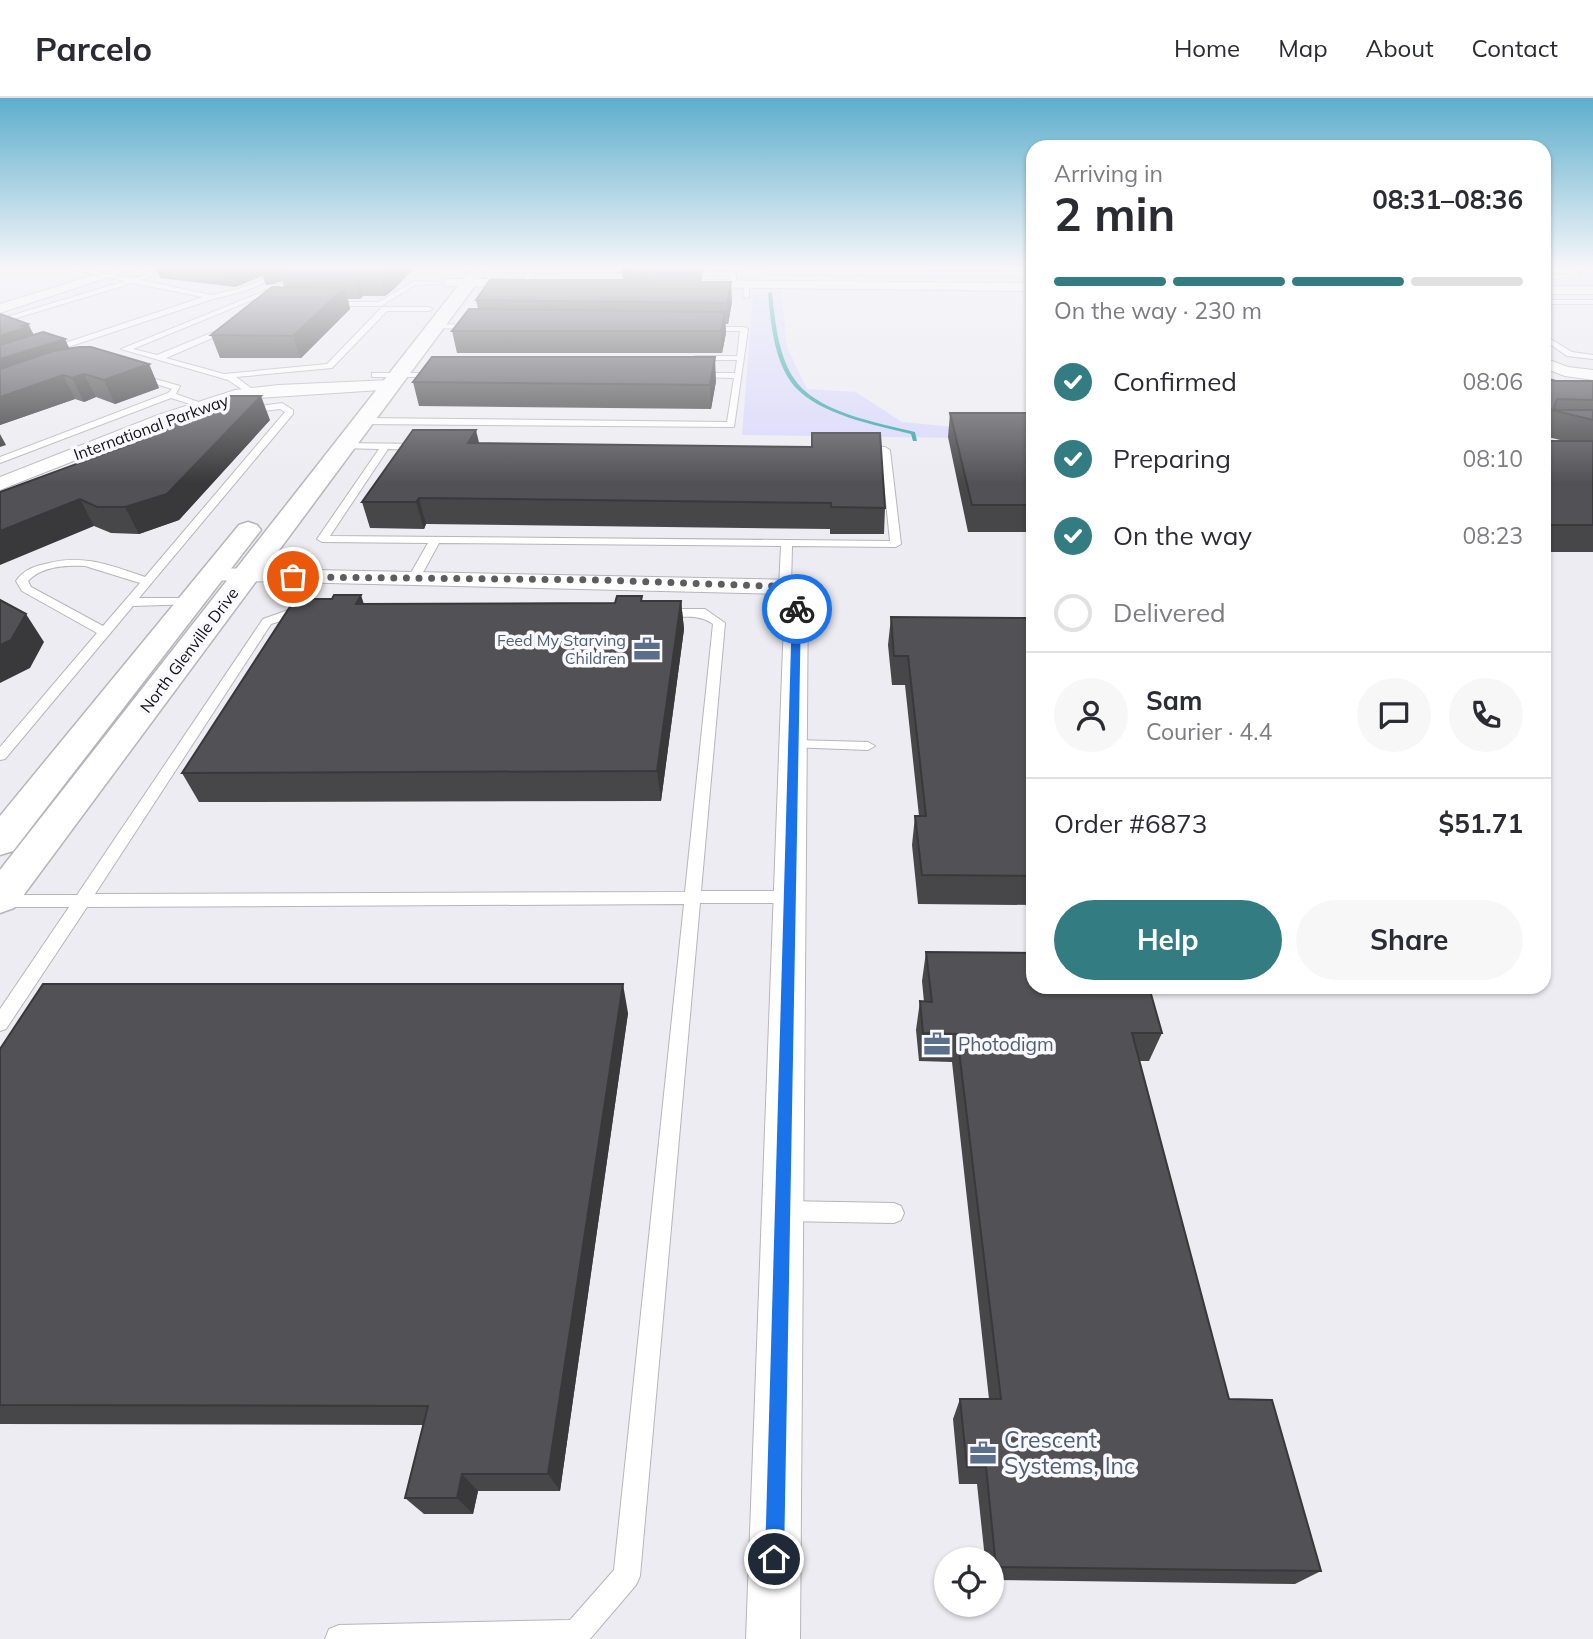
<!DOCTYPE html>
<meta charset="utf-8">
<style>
:root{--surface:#fff;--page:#f7f7f7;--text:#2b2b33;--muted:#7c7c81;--line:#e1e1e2;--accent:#337c82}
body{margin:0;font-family:Mulish,sans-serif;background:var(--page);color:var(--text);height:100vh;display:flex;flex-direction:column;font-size:26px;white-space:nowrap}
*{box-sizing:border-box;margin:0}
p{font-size:23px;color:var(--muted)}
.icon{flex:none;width:38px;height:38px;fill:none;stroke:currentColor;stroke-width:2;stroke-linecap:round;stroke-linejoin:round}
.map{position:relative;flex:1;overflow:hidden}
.panel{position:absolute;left:1026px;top:42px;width:525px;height:854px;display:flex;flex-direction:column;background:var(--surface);border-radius:21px;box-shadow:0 2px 5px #0004}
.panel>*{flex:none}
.fabs{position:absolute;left:934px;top:1449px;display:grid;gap:14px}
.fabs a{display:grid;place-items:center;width:70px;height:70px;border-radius:50%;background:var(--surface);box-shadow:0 2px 5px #0004;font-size:35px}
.pin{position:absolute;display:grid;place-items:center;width:60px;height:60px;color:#fff;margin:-30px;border:4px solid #fff;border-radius:50%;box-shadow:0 2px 7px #0007}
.courier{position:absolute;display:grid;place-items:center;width:70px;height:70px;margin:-35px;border:5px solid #1a73e8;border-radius:50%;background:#fff;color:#222;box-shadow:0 2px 9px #0007}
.head em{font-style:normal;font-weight:700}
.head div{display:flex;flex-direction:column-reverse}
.head{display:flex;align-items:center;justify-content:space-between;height:119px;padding:0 28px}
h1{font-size:46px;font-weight:700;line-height:52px}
.bar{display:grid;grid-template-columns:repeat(4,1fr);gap:10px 7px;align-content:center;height:84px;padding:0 28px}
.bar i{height:9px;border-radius:5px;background:var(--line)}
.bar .active{background:var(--accent)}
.bar p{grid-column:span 4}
.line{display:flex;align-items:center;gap:18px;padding:0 28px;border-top:2px solid var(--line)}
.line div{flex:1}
.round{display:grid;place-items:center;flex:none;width:74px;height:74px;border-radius:37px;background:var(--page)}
ol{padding:0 28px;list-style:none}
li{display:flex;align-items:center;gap:21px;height:77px}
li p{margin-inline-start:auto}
li .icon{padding:7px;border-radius:50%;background:var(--accent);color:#fff;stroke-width:4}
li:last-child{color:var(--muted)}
li i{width:38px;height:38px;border:4px solid var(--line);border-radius:50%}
.action{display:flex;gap:14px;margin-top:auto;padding:14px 28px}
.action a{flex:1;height:80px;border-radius:42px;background:var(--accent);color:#fff;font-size:28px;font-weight:700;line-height:80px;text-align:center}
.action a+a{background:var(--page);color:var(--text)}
header{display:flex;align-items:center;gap:42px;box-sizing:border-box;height:98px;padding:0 35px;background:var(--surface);border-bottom:2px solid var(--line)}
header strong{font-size:33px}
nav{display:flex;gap:38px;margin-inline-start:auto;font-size:24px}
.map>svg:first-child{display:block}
</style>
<header>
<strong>Parcelo</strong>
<nav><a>Home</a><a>Map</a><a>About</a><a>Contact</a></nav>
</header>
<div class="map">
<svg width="1593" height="1541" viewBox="0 0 1593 1541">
<rect width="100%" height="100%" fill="#ececf2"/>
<path fill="#dad8fb" d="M 781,192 L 787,249 L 807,291 L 856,294 L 902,324 L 984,332 L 1032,341 L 742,337 L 753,196 Z"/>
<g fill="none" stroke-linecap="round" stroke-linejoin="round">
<path fill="#2ea4a4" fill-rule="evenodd" d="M 770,194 L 772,195 C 775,223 778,255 793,279 C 814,314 878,325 915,334 L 917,343 L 913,343 L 911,336 C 875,327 821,317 795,289 C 774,265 771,226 768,195 Z"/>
<defs>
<path id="lane" d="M 68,170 C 89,168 109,179 130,180 C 143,181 155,170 169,170 L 141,182 L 211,197 L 238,191 L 293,170 L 301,170 L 242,194 L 213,201 L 50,255 L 47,251 L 203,199 L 133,185 L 0,225 L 0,221 L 125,183 Z
M 322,170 L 330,170 L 133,251 L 157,257 L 233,226 L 236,230 L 166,260 L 224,276 L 327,266 L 382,209 L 429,209 L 433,211 L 429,213 L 387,213 L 332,270 L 236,279 L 255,293 L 256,295 L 252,298 L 228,282 L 121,251 Z
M 509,170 L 642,172 L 645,174 L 535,175 L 525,187 L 522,185 L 528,175 L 507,174 Z
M 1562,170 L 1569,170 L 1582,177 L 1544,182 L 1544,178 L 1571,176 Z
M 682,173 L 736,174 L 736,187 L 733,189 L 730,187 L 730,177 L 680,176 Z
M 773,173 L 1022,174 L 1025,176 L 1022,178 L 771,176 Z
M 414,183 L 453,185 L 415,187 L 381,208 L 328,208 L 324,206 L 328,204 L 379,204 Z
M 744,186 L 749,187 L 749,200 L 743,199 Z
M 1544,202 L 1593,202 L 1593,206 L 1544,206 Z
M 435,226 L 474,227 L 478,229 L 474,231 L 432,230 Z
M 703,229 L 744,229 L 748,231 L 734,329 L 362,326 L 358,323 L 362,320 L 727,324 L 734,280 L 696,279 L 692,277 L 696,275 L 735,275 L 737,262 L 696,262 L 692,260 L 696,258 L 737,258 L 740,233 L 706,233 Z
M 1544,237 L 1572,254 L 1593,257 L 1593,261 L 1567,258 L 1544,242 Z
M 134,275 L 180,288 L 176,296 L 207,307 L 203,310 L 171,300 L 0,365 L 0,359 L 168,295 L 172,291 L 134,279 Z
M 375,275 L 439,275 L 443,277 L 439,279 L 372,279 L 372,275 Z
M 282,305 L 293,312 L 293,316 L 139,500 L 190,500 L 196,504 L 194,506 L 133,508 L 5,661 L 0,662 L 0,649 L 97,535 L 22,493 L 16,483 C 24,471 35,468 49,465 C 84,456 112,468 145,479 L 285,314 L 280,311 L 247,315 L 244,314 L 244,310 ZM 85,468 L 140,485 L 103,528 L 31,489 L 28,483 C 42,468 66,467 85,468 Z
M 343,345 L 421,346 L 426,349 L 421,352 L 388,351 L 330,438 L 890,443 L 881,355 L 857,353 L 857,349 L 860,348 L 885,349 L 890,352 L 901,446 L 896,449 L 792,448 L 791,489 L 785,492 L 779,489 L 781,448 L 439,445 L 420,480 L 414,483 L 408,480 L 428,445 L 322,444 L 317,441 L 379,351 L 340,350 L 340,346 Z
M 291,511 L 302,511 L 308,515 L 271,526 L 95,796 L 685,794 L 713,526 C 691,511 671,526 655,515 L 661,511 L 705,511 L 725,525 L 701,793 L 790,793 L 796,795 L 798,799 L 796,803 L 790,805 L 700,805 L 640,1478 L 636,1487 L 590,1541 L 325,1541 L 329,1531 L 339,1527 L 570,1522 L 614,1472 L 684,806 L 87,809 L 6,931 L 0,933 L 0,911 L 69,809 L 0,809 L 0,797 L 77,797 L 263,521 Z
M 794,642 L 868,644 L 875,648 L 868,652 L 789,649 L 787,646 L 789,643 Z
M 783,1103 L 894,1105 L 901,1108 L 904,1115 L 901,1122 L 894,1125 L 783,1123 L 776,1120 L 773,1113 L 776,1106 Z"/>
<path id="street" d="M 117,170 L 136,170 L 0,215 L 0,206 Z
M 450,181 L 529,181 L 536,185 L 529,189 L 445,188 L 445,182 Z
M 690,182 L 1032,185 L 1032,193 L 685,189 L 683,186 Z
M 1544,188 L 1593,188 L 1593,196 L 1544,196 Z
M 1544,260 L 1568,269 L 1593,272 L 1593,282 L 1565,278 L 1544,270 Z
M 390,282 L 396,283 L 398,287 L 396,291 L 243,301 L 170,325 L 0,392 L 0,379 L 158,317 L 235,292 L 279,287 Z
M 212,470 L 797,482 L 805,484 L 808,489 L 800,1541 L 746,1541 L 785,496 L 204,482 L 201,477 L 204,472 Z"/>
<path id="secondary" d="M 472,170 L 488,170 L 14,810 L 0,815 L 0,772 Z
M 248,424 L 257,427 L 261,432 L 257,437 L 13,753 L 0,757 L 0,718 L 239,427 Z"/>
</defs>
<use href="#lane" stroke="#b6b5bb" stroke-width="2"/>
<use href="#street" stroke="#b6b5bb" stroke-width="2"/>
<use href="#secondary" stroke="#b6b5bb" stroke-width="3"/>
<use href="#lane" fill="#fff" fill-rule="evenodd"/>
<use href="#street" fill="#fff" fill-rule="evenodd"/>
<use href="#secondary" fill="#fff" fill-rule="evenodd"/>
</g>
<path fill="#47474a" d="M 156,170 L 414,170 L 394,191 L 385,198 L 363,198 L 360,201 L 348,201 L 350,211 L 301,260 L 220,260 L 211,237 L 284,189 L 282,183 L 274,186 L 266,187 L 263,178 L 235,189 L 160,180 Z
M 622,172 L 702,172 L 702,184 L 732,204 L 728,226 L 725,226 L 726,235 L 722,255 L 457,255 L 452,233 L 478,211 L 476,202 L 623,182 Z
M 0,216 L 28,226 L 34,237 L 70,250 L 149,266 L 159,290 L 115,306 L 96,299 L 84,304 L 75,301 L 0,327 Z
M 1544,280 L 1556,283 L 1593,283 L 1593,454 L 1544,454 L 1544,343 L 1564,343 L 1544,338 Z
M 716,283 L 711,311 L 419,308 L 413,284 Z
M 950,315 L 1032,315 L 1032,434 L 968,434 L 948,339 Z
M 270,322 L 179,422 L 139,436 L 111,435 L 94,428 L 0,394 Z
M 479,346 L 885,410 L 884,436 L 830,436 L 830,431 L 426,426 L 424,431 L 370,430 L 362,404 Z
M 332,501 L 364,506 L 615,505 L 643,503 L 681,503 L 684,531 L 661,703 L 199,704 L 182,675 Z
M 891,519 L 1032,520 L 1032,807 L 918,806 L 912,747 L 915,718 L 919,718 L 905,587 L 892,587 L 888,547 Z
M 926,854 L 1162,935 L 1149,963 L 1139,963 L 1229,1301 L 1321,1473 L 1295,1486 L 992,1482 L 992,1461 L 985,1461 L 977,1386 L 959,1386 L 953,1321 L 960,1301 L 989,1301 L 952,964 L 919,963 L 916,932 L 920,903 L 924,904 L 922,883 Z
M 628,915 L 560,1393 L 478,1393 L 473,1416 L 424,1416 L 405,1400 L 423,1327 L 0,1326 L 0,951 Z"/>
<path fill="#39393c" d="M 228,170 L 316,170 L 280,177 L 282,183 L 274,186 L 266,187 L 263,178 L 235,189 Z
M 390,170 L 414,170 L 394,191 L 385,198 L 379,177 Z
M 1545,170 L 1553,170 L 1550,175 L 1544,177 Z
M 358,177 L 363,198 L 360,201 L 354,181 Z
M 731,184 L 732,204 L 728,226 L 727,205 Z
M 344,190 L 350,211 L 301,260 L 293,238 Z
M 725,214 L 726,235 L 722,255 L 721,233 Z
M 28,226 L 39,248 L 65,241 L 76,264 L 0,288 L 0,238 Z
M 715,259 L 716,283 L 711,311 L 710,287 Z
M 149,266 L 159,290 L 115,306 L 104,282 Z
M 84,276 L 96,299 L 84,304 L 72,280 Z
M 63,277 L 75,301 L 0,327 L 0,299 Z
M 261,298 L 270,322 L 179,422 L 139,436 L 125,409 Z
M 476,332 L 482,357 L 468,345 Z
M 0,336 L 6,347 L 0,349 Z
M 419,400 L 426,426 L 424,431 L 416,404 Z
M 80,401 L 94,428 L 0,467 L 0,433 Z
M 361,497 L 370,525 L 356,506 Z
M 681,503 L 684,531 L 661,703 L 657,673 Z
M 26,516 L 44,544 L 30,570 L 0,585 L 0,547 Z
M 623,886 L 628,915 L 560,1393 L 548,1376 Z
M 462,1376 L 478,1393 L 473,1416 L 457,1400 Z"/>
<path fill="#525256" stroke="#39393c" stroke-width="2" d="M 288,170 L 390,170 L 379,177 L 358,177 L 354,181 L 283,181 L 287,177 L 280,177 Z
M 622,172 L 702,172 L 699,184 L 731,184 L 727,205 L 476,202 L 490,182 L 652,182 Z
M 272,189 L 344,190 L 293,238 L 211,237 Z
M 469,211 L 725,214 L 721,233 L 452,233 Z
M 0,216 L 28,226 L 22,228 L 27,229 L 0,238 Z
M 43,234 L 65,241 L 0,261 L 0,247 Z
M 80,249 L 91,249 L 149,266 L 104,282 L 84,276 L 72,280 L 63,277 L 0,299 L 0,271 L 53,253 Z
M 432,259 L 715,259 L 710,287 L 413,284 Z
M 1544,280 L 1556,283 L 1593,283 L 1593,302 L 1557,301 L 1554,310 L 1557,312 L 1593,312 L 1593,322 L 1544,310 Z
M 230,298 L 261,298 L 167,396 L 125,409 L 97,409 L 80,401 L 0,433 L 0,394 L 142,342 L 164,322 Z
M 950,315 L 1032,315 L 1032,407 L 972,407 Z
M 413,332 L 476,332 L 468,345 L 812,349 L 812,335 L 880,335 L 885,410 L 831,409 L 831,405 L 419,400 L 416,404 L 362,404 Z
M 1544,343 L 1593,343 L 1593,427 L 1544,427 Z
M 334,497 L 361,497 L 356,506 L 615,505 L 617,498 L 642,498 L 641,503 L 681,503 L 657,673 L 182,675 L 295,501 L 332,501 Z
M 0,502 L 26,516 L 11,542 L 0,547 Z
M 891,519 L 1032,520 L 1032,558 L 1029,558 L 1032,572 L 1032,778 L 922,777 L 915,718 L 926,718 L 908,558 L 894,558 Z
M 926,854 L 1032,855 L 1032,889 L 1149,889 L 1162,935 L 1132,935 L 1229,1301 L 1272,1302 L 1321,1473 L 996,1469 L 986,1369 L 967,1369 L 960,1301 L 1001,1301 L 957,936 L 923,935 L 920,903 L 932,904 Z
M 43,886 L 623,886 L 548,1376 L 462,1376 L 457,1400 L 405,1400 L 428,1308 L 0,1307 L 0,951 Z"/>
<linearGradient id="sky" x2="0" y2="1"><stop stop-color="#5daecd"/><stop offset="0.44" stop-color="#f6f6f9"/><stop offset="1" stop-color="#f6f6f9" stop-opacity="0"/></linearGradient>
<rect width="1593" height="385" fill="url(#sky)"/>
<path fill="#1a73e8" d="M 797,508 L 801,511 L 784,1461 L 781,1468 L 774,1470 L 768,1468 L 765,1461 L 792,511 Z"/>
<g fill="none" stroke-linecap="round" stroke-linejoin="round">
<path stroke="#5d5d60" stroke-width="7" stroke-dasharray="0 12.6" d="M 293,479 L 599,482 L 797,489 L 797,511"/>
</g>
<defs>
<symbol id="office-bare" viewBox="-9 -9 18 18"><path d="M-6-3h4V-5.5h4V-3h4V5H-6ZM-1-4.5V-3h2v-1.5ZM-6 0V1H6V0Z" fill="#5c6f8a" stroke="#f9f9ff" stroke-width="2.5" paint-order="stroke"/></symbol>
</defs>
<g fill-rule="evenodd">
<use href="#office-bare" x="628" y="532" width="38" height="38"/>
<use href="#office-bare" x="918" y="927" width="38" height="38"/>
<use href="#office-bare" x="964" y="1336" width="38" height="38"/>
</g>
<g text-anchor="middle" stroke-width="7" stroke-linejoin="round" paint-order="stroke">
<g font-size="16" fill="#101012" stroke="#f9f9ff">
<text transform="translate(151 329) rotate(-20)" y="6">International Parkway</text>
<text transform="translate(189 552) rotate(-53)" y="6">North Glenville Drive</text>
</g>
<g font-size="16" fill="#4e5e75" stroke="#f9f9ff" text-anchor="end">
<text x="626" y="548">Feed My Starving<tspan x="626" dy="18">Children</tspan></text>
</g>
<g font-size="19" fill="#4e5e75" stroke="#f9f9ff" text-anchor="start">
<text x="958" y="953">Photodigm</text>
</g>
<g font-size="23" fill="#4e5e75" stroke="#f9f9ff" text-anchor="start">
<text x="1004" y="1350">Crescent<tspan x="1004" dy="26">Systems, Inc</tspan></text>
</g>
</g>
</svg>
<div class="fabs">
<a><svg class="icon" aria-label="locate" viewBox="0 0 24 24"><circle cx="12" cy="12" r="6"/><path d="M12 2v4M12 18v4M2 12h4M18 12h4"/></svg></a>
</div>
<div class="pin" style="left:293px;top:479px;background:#ea580c"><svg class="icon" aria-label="bag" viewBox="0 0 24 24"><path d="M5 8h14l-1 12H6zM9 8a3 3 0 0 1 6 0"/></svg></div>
<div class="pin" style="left:774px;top:1461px;background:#1f2937"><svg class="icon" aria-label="home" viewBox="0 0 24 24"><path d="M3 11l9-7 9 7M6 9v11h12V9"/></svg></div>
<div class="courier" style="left:797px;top:511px"><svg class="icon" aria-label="bike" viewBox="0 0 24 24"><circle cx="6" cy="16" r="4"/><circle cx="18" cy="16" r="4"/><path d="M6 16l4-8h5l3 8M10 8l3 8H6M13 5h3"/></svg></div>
<section class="panel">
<div class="head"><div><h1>2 min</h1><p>Arriving in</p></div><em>08:31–08:36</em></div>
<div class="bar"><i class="active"></i><i class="active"></i><i class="active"></i><i></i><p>On the way · 230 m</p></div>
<ol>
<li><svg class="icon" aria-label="check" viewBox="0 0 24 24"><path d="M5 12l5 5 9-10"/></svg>Confirmed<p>08:06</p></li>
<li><svg class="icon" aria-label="check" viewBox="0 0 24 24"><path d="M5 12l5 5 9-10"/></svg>Preparing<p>08:10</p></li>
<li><svg class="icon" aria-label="check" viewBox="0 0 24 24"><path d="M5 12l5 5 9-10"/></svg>On the way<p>08:23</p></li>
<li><i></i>Delivered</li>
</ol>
<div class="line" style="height:126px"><a class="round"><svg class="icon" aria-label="person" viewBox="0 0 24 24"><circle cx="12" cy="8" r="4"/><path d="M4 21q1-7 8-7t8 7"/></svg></a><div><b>Sam</b><p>Courier · 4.4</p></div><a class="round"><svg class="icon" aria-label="chat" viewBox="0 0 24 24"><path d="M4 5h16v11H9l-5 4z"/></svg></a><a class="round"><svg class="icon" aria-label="phone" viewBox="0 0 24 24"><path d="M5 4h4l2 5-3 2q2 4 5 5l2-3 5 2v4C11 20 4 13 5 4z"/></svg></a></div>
<div class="line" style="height:91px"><div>Order #6873</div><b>$51.71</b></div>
<div class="action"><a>Help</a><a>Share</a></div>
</section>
</div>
